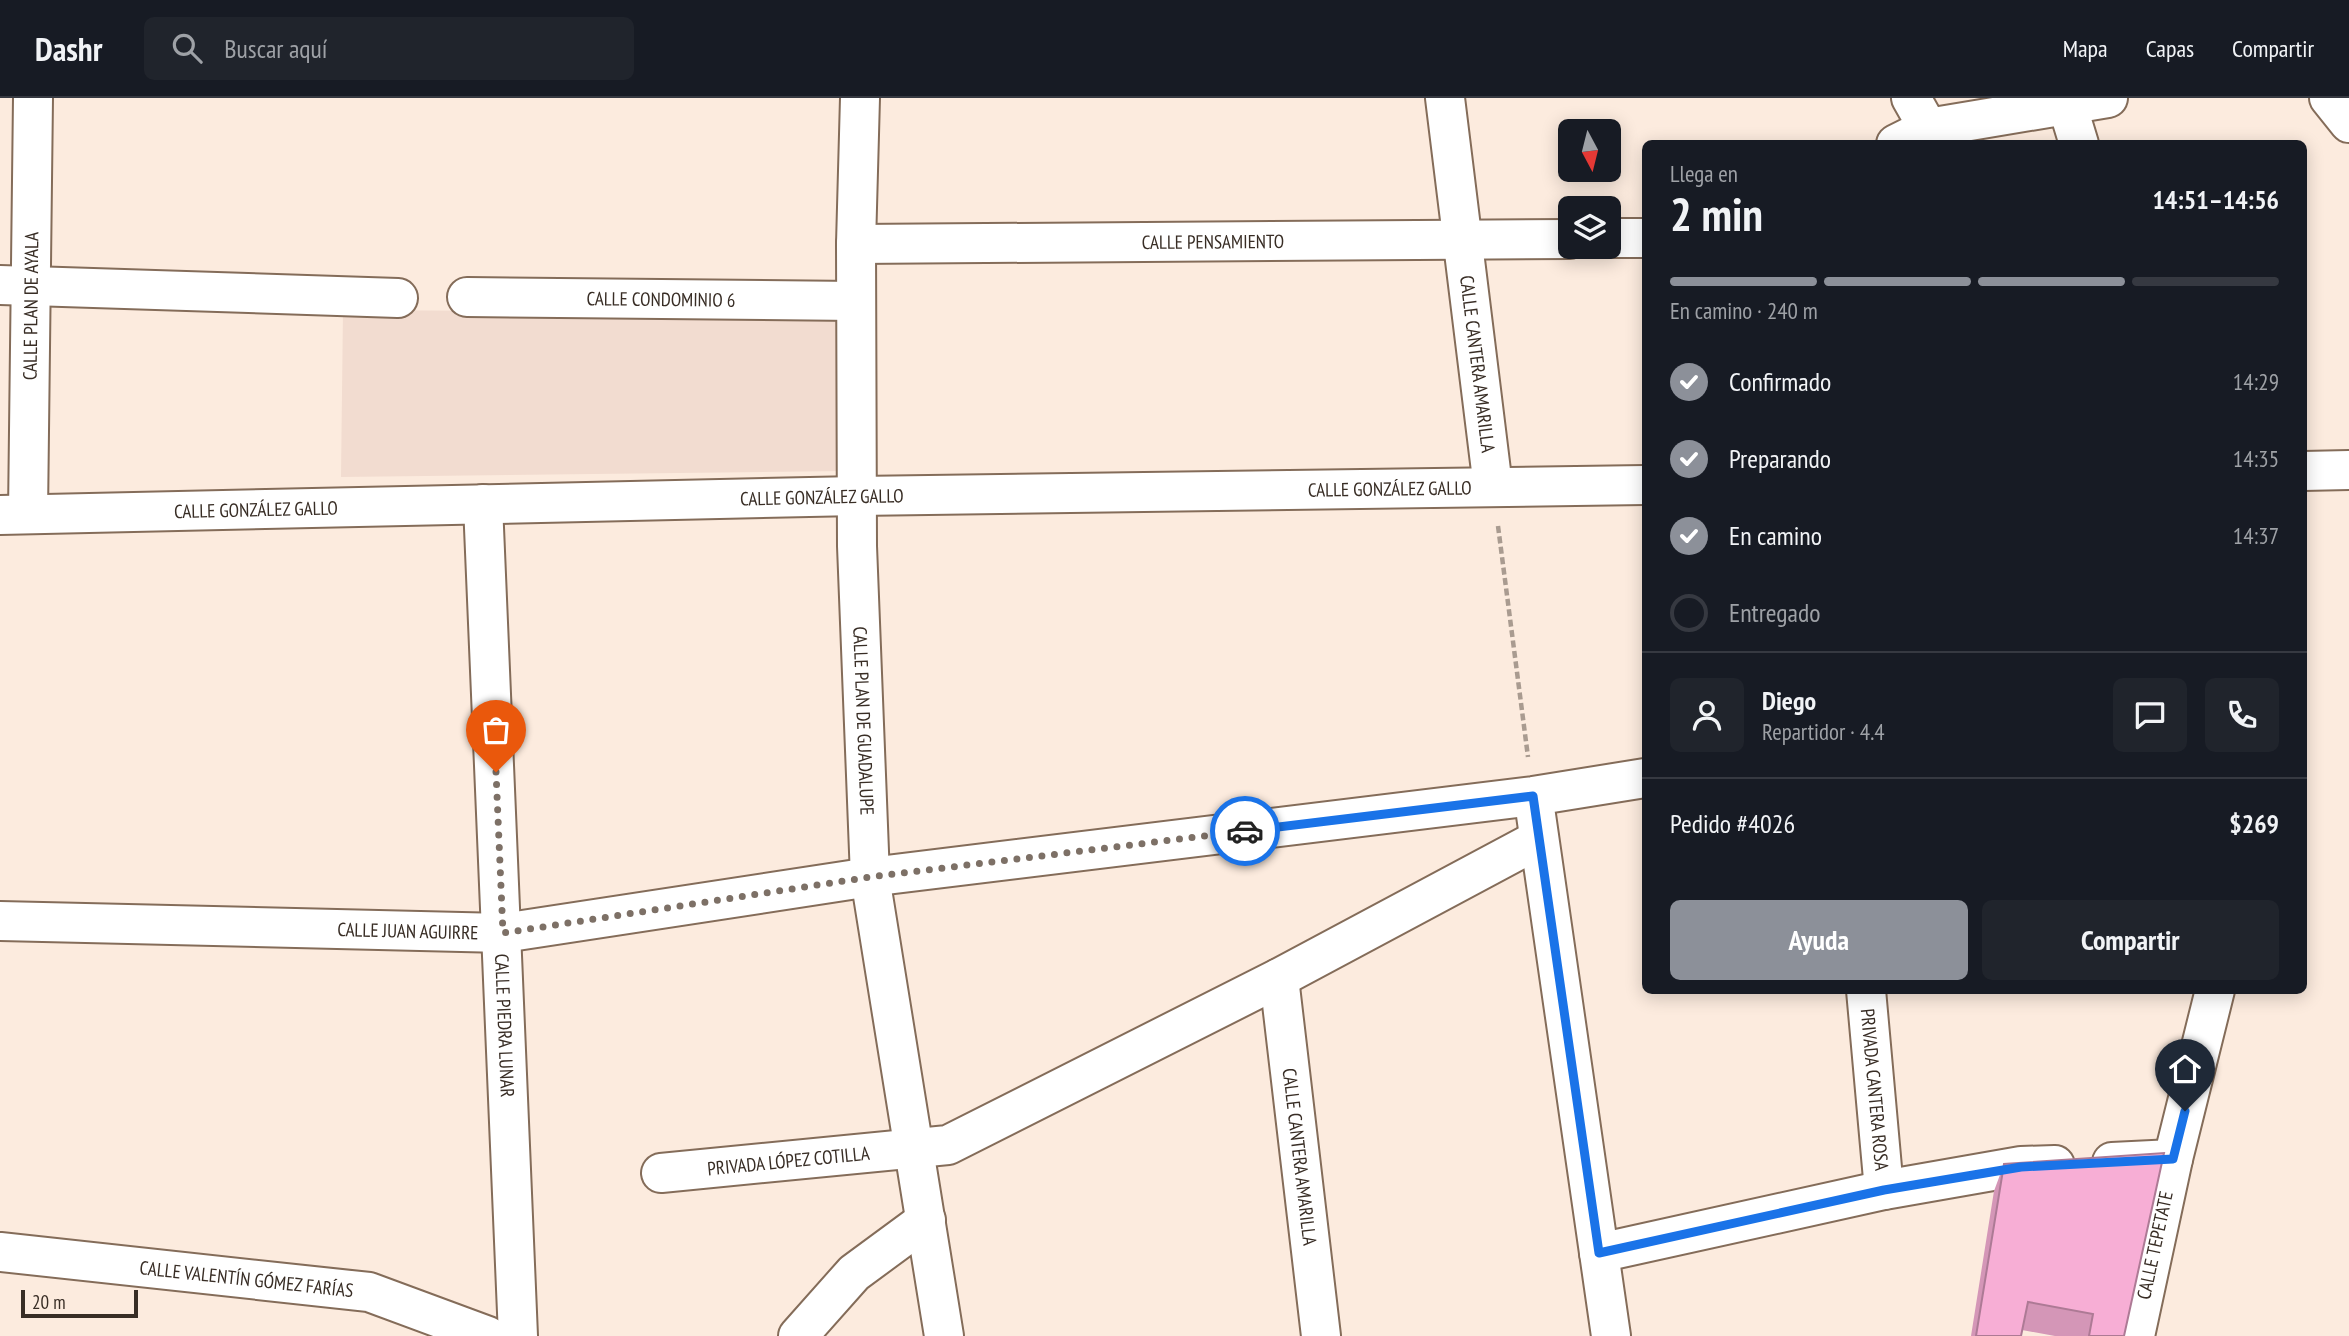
<!DOCTYPE html>
<html lang="es">
<meta charset="utf-8">
<style>
:root{--surface:#171b24;--page:#20242c;--text:#f1f3f6;--muted:#9ea1a6;--line:#363941;--accent:#8c9099}
body{margin:0;font-family:"PT Sans Narrow",sans-serif;background:var(--page);color:var(--text);height:100vh;display:flex;flex-direction:column;font-size:26px;white-space:nowrap}
*{box-sizing:border-box;margin:0}
p{font-size:23px;color:var(--muted)}
.icon{flex:none;width:38px;height:38px;fill:none;stroke:currentColor;stroke-width:2;stroke-linecap:round;stroke-linejoin:round}
.map{position:relative;flex:1;overflow:hidden}
.details{position:absolute;left:1642px;top:42px;width:665px;height:854px;display:flex;flex-direction:column;background:var(--surface);border-radius:10px;box-shadow:0 4px 18px #0003}
.details>*{flex:none}
.needle{width:46px;rotate:173deg}
.fabs{position:absolute;left:1558px;top:21px;display:grid;gap:14px}
.fabs a{display:grid;place-items:center;width:63px;height:63px;border-radius:10px;background:var(--surface);box-shadow:0 4px 18px #0003;font-size:35px}
.scale{position:absolute;left:21px;bottom:18px;width:117px;box-sizing:border-box;padding-left:7px;border:4px solid #382d25;border-top:0;font-size:19px;line-height:24px;white-space:nowrap;color:#382d25;-webkit-text-stroke:5px #fcebde;paint-order:stroke}
.pin{position:absolute;display:grid;place-items:center;width:60px;height:60px;color:#fff;margin:-72px -30px;border-radius:50% 50% 50% 0;rotate:-45deg;box-shadow:0 0 7px #0007}
.pin .icon{rotate:45deg}
.courier{position:absolute;display:grid;place-items:center;width:70px;height:70px;margin:-35px;border:5px solid #1a73e8;border-radius:50%;background:#fff;color:#222;box-shadow:0 2px 9px #0007}
.overview em{font-style:normal;font-weight:700}
.overview div{display:flex;flex-direction:column-reverse}
.overview{display:flex;align-items:center;justify-content:space-between;height:119px;padding:0 28px}
h1{font-size:46px;font-weight:700;line-height:52px}
.bar{display:grid;grid-template-columns:repeat(4,1fr);gap:10px 7px;align-content:center;height:84px;padding:0 28px}
.bar i{height:9px;border-radius:5px;background:var(--line)}
.bar .current{background:var(--accent)}
.bar p{grid-column:span 4}
.line{display:flex;align-items:center;gap:18px;padding:0 28px;border-top:2px solid var(--line)}
.line div{flex:1}
.round{display:grid;place-items:center;flex:none;width:74px;height:74px;border-radius:10px;background:var(--page)}
ol{padding:0 28px;list-style:none}
li{display:flex;align-items:center;gap:21px;height:77px}
li p{margin-inline-start:auto}
li .icon{padding:7px;border-radius:50%;background:var(--accent);color:#fff;stroke-width:4}
li:last-child{color:var(--muted)}
li i{width:38px;height:38px;border:4px solid var(--line);border-radius:50%}
.primary-button{display:flex;gap:14px;margin-top:auto;padding:14px 28px}
.primary-button a{flex:1;height:80px;border-radius:10px;background:var(--accent);color:#fff;font-size:28px;font-weight:700;line-height:80px;text-align:center}
.primary-button a+a{background:var(--page);color:var(--text)}
header{display:flex;align-items:center;gap:42px;box-sizing:border-box;height:98px;padding:0 35px;background:var(--surface);border-bottom:2px solid var(--line)}
header strong{font-size:33px}
nav{display:flex;gap:38px;margin-inline-start:auto;font-size:24px}
.search{width:490px;height:63px;background:var(--page);display:flex;align-items:center;gap:18px;box-sizing:border-box;padding:0 24px;border-radius:10px;color:var(--muted);font-size:26px}
.map>svg:first-child{display:block}
</style>
<header>
<strong>Dashr</strong>
<div class="search"><svg class="icon" aria-label="search" viewBox="0 0 24 24"><circle cx="10" cy="10" r="6"/><path d="M15 15l6 6"/></svg>Buscar aquí</div>
<nav><a>Mapa</a><a>Capas</a><a>Compartir</a></nav>
</header>
<div class="map">
<svg width="2349" height="1238" viewBox="0 0 2349 1238">
<rect width="100%" height="100%" fill="#fcebde"/>
<path fill="#f2dcd0" d="M 343,212 L 844,215 L 844,373 L 341,379 Z"/>
<g fill="none" stroke-linecap="round" stroke-linejoin="round">
<defs>
<g id="minor">
<path id="s1" d="M 860,0 L 856,146 L 857,448 L 870,779 L 944,1238"/>
<path id="s2" d="M 1445,0 L 1493,389"/>
<path d="M 1911,0 L 1928,30"/>
<path d="M 2065,0 L 2079,46"/>
<path d="M 2329,0 L 2349,25"/>
<path d="M 1896,46 L 1928,30 L 2108,0"/>
<path d="M 1608,140 L 1645,140"/>
<path id="s3" d="M 856,146 L 1570,141"/>
<path d="M 0,187 L 398,200"/>
<path id="s4" d="M 467,199 L 856,203"/>
<path d="M 2303,373 L 2349,372"/>
<path id="s5" d="M 483,406 L 518,1238"/>
<path id="s6" d="M 28,416 L 33,0"/>
<path id="s7" d="M 0,417 L 857,398 L 1645,387"/>
<path d="M 1536,717 L 1611,1238"/>
<path id="s8" d="M 0,823 L 503,835 L 870,779 L 1533,698 L 1645,680"/>
<path id="s9" d="M 1279,880 L 1321,1238"/>
<path id="s10" d="M 1866,892 L 1884,1092"/>
<path d="M 2112,1064 L 2173,1061"/>
<path id="s11" d="M 661,1075 L 948,1047 L 1279,880 L 1539,741"/>
<path id="s12" d="M 0,1154 L 369,1194 L 488,1238"/>
<path d="M 1599,1155 L 1884,1092 L 2021,1068 L 2055,1067"/>
<path d="M 798,1238 L 854,1175 L 926,1122"/>
<path id="s13" d="M 2135,1238 L 2173,1061 L 2215,892"/>
</g>
</defs>
<use href="#minor" stroke="#846c59" stroke-width="42"/>
<path stroke="#a99b90" stroke-width="4.5" stroke-dasharray="7 3.5" stroke-linecap="butt" d="M 1498,428 L 1528,659"/>
<use href="#minor" stroke="#fff" stroke-width="38"/>
</g>
<path fill="#d496b7" d="M 2004,1066 L 2124,1238 L 2055,1238 L 2022,1232 L 2021,1238 L 1971,1238 L 1994,1093 Z"/>
<path fill="#f7aed5" stroke="#ad7a95" stroke-width="2" d="M 2164,1055 L 2124,1238 L 2089,1238 L 2093,1216 L 2028,1204 L 2021,1238 L 1976,1238 L 2004,1066 Z"/>
<g fill="none" stroke-linecap="round" stroke-linejoin="round">
<path stroke="#7d7066" stroke-width="7" stroke-dasharray="0 12.6" d="M 496,674 L 503,835 L 870,779 L 1245,733"/>
<path stroke="#1a73e8" stroke-width="9" d="M 1245,733 L 1533,698 L 1599,1155 L 1884,1092 L 2021,1069 L 2173,1061 L 2185,1013"/>
</g>
<g text-anchor="middle" stroke-width="5" stroke-linejoin="round" paint-order="stroke">
<g font-size="19" fill="#382d25" stroke="#fcebde">
<text dy="7" stroke="none"><textPath href="#s3" startOffset="357">CALLE PENSAMIENTO</textPath></text>
<text dy="7" stroke="none"><textPath href="#s4" startOffset="194">CALLE CONDOMINIO 6</textPath></text>
<text dy="7" stroke="none"><textPath href="#s6" startOffset="208">CALLE PLAN DE AYALA</textPath></text>
<text dy="7" stroke="none"><textPath href="#s2" startOffset="268">CALLE CANTERA AMARILLA</textPath></text>
<text dy="7" stroke="none"><textPath href="#s7" startOffset="1390">CALLE GONZÁLEZ GALLO</textPath></text>
<text dy="7" stroke="none"><textPath href="#s7" startOffset="822">CALLE GONZÁLEZ GALLO</textPath></text>
<text dy="7" stroke="none"><textPath href="#s7" startOffset="256">CALLE GONZÁLEZ GALLO</textPath></text>
<text dy="7" stroke="none"><textPath href="#s1" startOffset="623">CALLE PLAN DE GUADALUPE</textPath></text>
<text dy="7" stroke="none"><textPath href="#s8" startOffset="408">CALLE JUAN AGUIRRE</textPath></text>
<text dy="7" stroke="none"><textPath href="#s5" startOffset="522">CALLE PIEDRA LUNAR</textPath></text>
<text dy="7" stroke="none"><textPath href="#s10" startOffset="100">PRIVADA CANTERA ROSA</textPath></text>
<text dy="7" stroke="none"><textPath href="#s9" startOffset="180">CALLE CANTERA AMARILLA</textPath></text>
<text dy="7" stroke="none"><textPath href="#s11" startOffset="128">PRIVADA LÓPEZ COTILLA</textPath></text>
<text dy="7" stroke="none"><textPath href="#s13" startOffset="93">CALLE TEPETATE</textPath></text>
<text dy="7" stroke="none"><textPath href="#s12" startOffset="248">CALLE VALENTÍN GÓMEZ FARÍAS</textPath></text>
</g>
</g>
</svg>
<div class="fabs">
<a><svg class="needle" viewBox="-14 -14 28 28"><path d="M0-13l5 13h-10z" fill="#e53935"/><path d="M0 13l5-13h-10z" fill="#9ea1a6"/></svg></a>
<a><svg class="icon" aria-label="layers" viewBox="0 0 24 24"><path d="M12 4l9 5-9 5-9-5zM3 14l9 5 9-5"/></svg></a>
</div>
<div class="scale">20 m</div>
<div class="pin" style="left:496px;top:674px;background:#ea580c"><svg class="icon" aria-label="bag" viewBox="0 0 24 24"><path d="M5 8h14l-1 12H6zM9 8a3 3 0 0 1 6 0"/></svg></div>
<div class="pin" style="left:2185px;top:1013px;background:#1f2937"><svg class="icon" aria-label="home" viewBox="0 0 24 24"><path d="M3 11l9-7 9 7M6 9v11h12V9"/></svg></div>
<div class="courier" style="left:1245px;top:733px"><svg class="icon" aria-label="car" viewBox="0 0 24 24"><path d="M5 17H2v-5l4-1 3-4h7l3 4 3 1v5h-3M9 17h6M6 11h13"/><circle cx="7" cy="17" r="2"/><circle cx="17" cy="17" r="2"/></svg></div>
<section class="details">
<div class="overview"><div><h1>2 min</h1><p>Llega en</p></div><em>14:51–14:56</em></div>
<div class="bar"><i class="current"></i><i class="current"></i><i class="current"></i><i></i><p>En camino · 240 m</p></div>
<ol>
<li><svg class="icon" aria-label="check" viewBox="0 0 24 24"><path d="M5 12l5 5 9-10"/></svg>Confirmado<p>14:29</p></li>
<li><svg class="icon" aria-label="check" viewBox="0 0 24 24"><path d="M5 12l5 5 9-10"/></svg>Preparando<p>14:35</p></li>
<li><svg class="icon" aria-label="check" viewBox="0 0 24 24"><path d="M5 12l5 5 9-10"/></svg>En camino<p>14:37</p></li>
<li><i></i>Entregado</li>
</ol>
<div class="line" style="height:126px"><a class="round"><svg class="icon" aria-label="person" viewBox="0 0 24 24"><circle cx="12" cy="8" r="4"/><path d="M4 21q1-7 8-7t8 7"/></svg></a><div><b>Diego</b><p>Repartidor · 4.4</p></div><a class="round"><svg class="icon" aria-label="chat" viewBox="0 0 24 24"><path d="M4 5h16v11H9l-5 4z"/></svg></a><a class="round"><svg class="icon" aria-label="phone" viewBox="0 0 24 24"><path d="M5 4h4l2 5-3 2q2 4 5 5l2-3 5 2v4C11 20 4 13 5 4z"/></svg></a></div>
<div class="line" style="height:91px"><div>Pedido #4026</div><b>$269</b></div>
<div class="primary-button"><a>Ayuda</a><a>Compartir</a></div>
</section>
</div>
